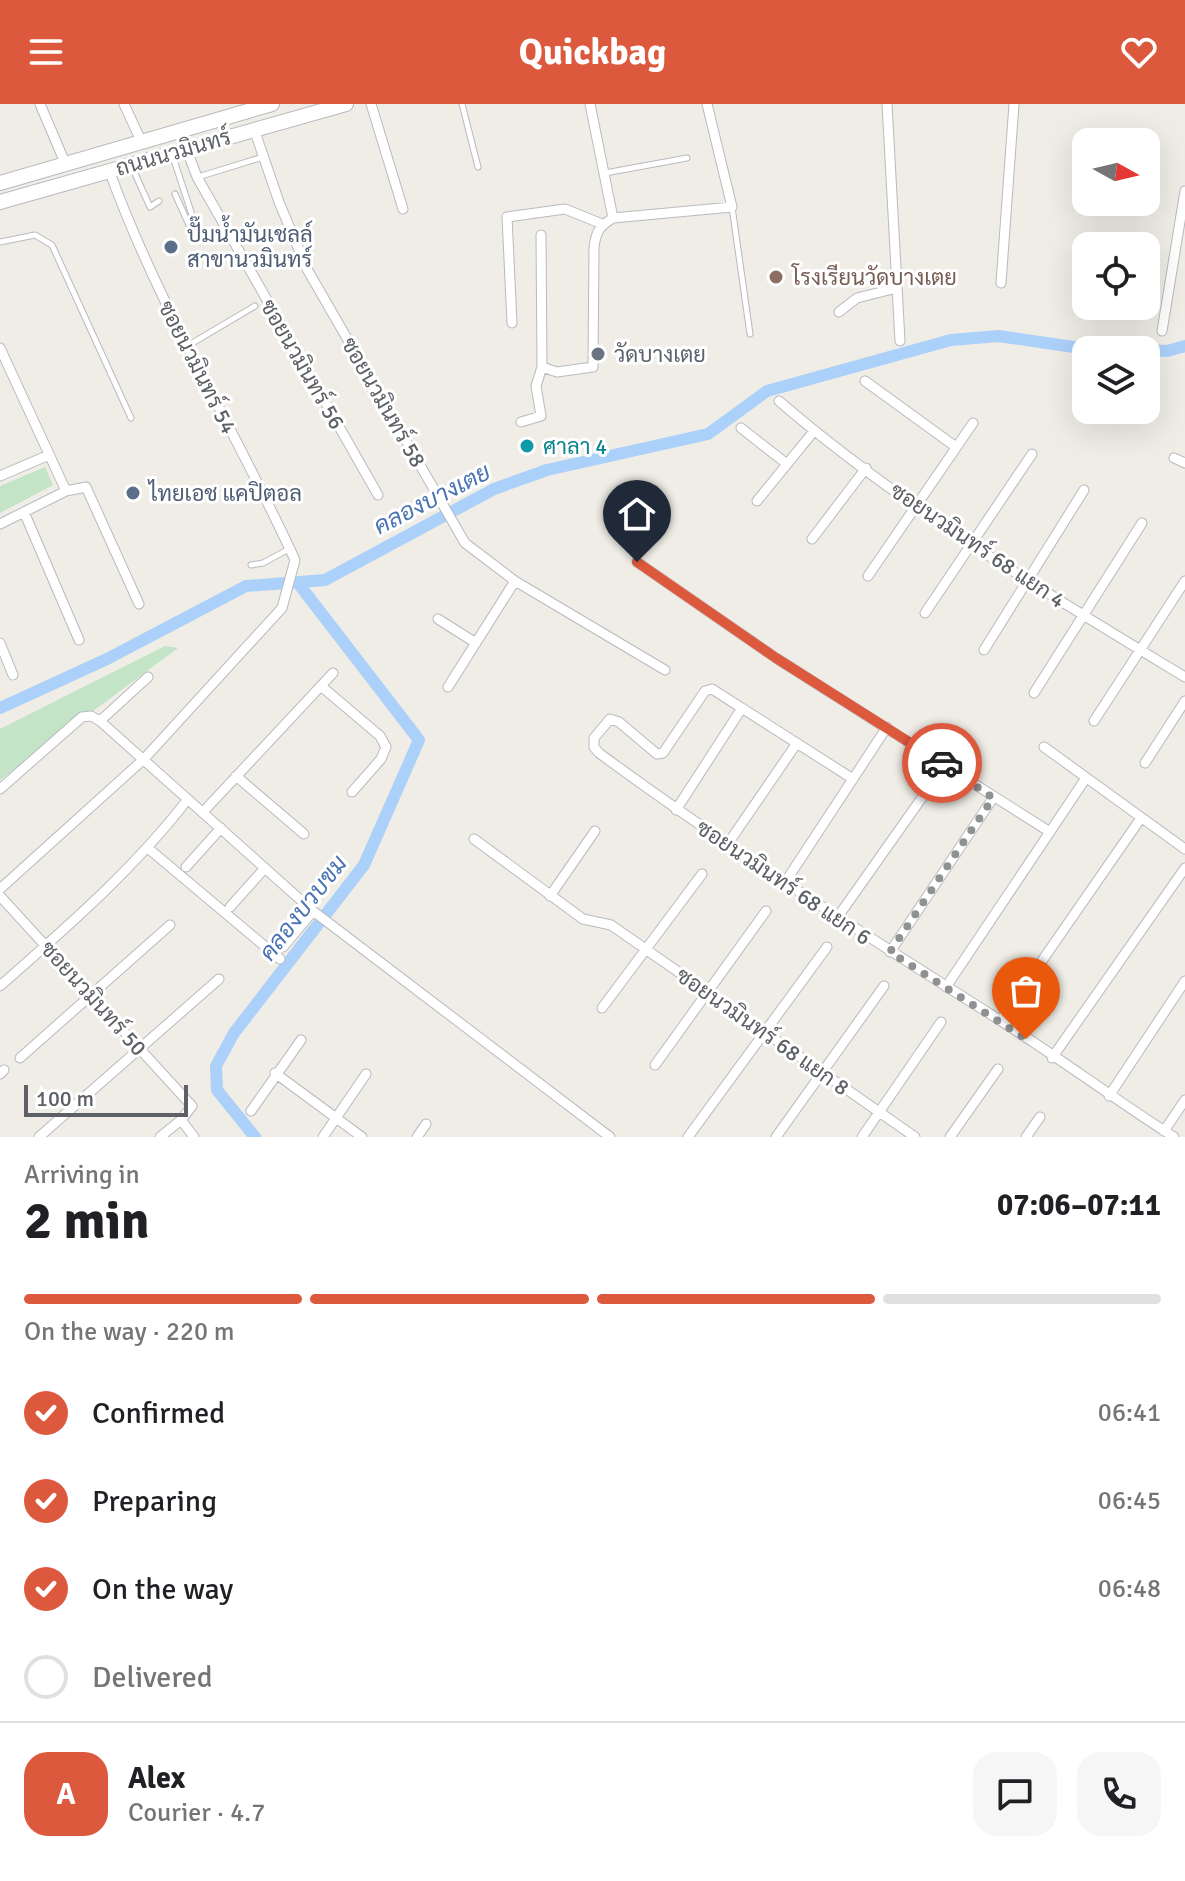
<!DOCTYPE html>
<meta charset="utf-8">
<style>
:root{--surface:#fff;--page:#f6f6f6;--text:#202124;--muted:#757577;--line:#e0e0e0;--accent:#dd593d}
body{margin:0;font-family:Signika,Sarabun,sans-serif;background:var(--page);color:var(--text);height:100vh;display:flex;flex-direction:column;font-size:30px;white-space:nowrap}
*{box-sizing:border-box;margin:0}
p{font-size:26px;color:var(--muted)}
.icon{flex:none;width:44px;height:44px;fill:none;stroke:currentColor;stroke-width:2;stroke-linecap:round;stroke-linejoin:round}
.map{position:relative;height:1033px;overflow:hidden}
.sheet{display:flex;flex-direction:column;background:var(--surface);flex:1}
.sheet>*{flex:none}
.needle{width:52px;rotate:98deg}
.tools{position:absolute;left:1072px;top:24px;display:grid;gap:16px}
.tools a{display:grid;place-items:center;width:88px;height:88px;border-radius:16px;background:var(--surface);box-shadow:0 8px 32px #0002;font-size:40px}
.scale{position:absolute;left:24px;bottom:20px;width:164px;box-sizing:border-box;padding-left:8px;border:4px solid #5d6065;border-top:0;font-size:22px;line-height:28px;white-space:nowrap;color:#5d6065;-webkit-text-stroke:6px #fff;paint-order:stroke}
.pin{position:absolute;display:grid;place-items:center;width:68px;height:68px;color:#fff;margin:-82px -34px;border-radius:50% 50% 50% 0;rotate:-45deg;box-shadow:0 0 8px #0007}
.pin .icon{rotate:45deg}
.courier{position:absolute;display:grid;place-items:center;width:80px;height:80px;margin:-40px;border:6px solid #dd593d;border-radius:50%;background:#fff;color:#222;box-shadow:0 2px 10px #0007}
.head em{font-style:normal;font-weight:700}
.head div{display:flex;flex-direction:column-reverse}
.head{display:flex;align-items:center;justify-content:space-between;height:136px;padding:0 24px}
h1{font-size:52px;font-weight:700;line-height:60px}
.bar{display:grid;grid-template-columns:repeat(4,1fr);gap:12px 8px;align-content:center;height:96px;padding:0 24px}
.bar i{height:10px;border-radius:6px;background:var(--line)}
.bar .active{background:var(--accent)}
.bar p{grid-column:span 4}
.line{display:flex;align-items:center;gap:20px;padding:0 24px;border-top:2px solid var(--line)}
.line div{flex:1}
.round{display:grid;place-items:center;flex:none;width:84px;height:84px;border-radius:24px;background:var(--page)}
ol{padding:0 24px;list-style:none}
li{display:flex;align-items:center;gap:24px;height:88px}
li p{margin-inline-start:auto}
li .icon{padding:8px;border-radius:50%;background:var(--accent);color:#fff;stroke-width:4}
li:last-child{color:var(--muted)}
li i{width:44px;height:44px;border:4px solid var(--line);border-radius:50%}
header{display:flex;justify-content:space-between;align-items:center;height:104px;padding:0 24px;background:var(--accent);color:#fff;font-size:36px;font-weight:700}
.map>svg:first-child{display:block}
</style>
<header><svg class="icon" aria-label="menu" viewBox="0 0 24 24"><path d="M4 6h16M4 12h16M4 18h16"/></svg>Quickbag<svg class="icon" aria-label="heart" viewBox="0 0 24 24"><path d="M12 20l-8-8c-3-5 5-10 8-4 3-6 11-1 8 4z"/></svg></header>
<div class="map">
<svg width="1185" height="1033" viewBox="0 0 1185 1033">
<rect width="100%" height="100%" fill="#efede6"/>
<path fill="#c4e4c7" d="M 45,363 L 53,381 L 0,409 L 0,382 Z
M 165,542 L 178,544 L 0,676 L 0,625 Z"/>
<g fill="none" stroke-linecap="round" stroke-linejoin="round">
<path stroke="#abd0f9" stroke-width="12" d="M 1146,246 L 1167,247 L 1185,242
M 0,604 L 107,555 L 246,482 L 325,476 L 494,385 L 547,366 L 708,330 L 767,287 L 951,236 L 999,232 L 1080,244 L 1131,246
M 255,1033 L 217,986 L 216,962 L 234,929 L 364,761 L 419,636 L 298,479"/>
<defs>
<path id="lane" d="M 462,0 L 478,63
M 173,53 L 192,111 L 189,121 L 175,90
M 132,63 L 150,103 L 159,97
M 605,69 L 687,54
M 198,73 L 263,53
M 732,103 L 750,230
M 0,138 L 35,131 L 52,141 L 131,314
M 189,241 L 255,202
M 251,461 L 263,459 L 289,445"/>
<path id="street" d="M 40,0 L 66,61
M 124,0 L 142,39
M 371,0 L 403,105
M 590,0 L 613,114
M 887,0 L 900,237
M 254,25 L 279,98 L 307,165 L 465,439 L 515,477 L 665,566
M 186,44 L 197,73 L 378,391
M 541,131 L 542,263 L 557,268 L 593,263 L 594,143 C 596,127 600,122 613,114 L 732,103 L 707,0
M 1001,179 L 1014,0
M 839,208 L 857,194 L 897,184
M 512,219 L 507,113 L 565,105 L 602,120
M 1162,227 L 1185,87
M 0,244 L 66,387
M 865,277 L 956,343
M 779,297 C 902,403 1046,489 1185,573
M 521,318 L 541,312 L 536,282 L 542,263
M 741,324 L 787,360
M 1174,354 L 1185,359
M 0,372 L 49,351
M 757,397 L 814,327
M 24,408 L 79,536
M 0,420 L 66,387 L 86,383 L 139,500
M 812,435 L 866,364
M 637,458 L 776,554 L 1050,728
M 868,472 L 973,319
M 925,509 L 1032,350
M 438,515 L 476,539
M 0,539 L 13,571
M 984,546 L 1084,386
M 321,582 L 380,632 L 386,643 L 381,655 L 352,688
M 448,583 L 515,477
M 1034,589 L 1142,419
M 100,617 L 148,573
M 1094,617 L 1185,477
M 1044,643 L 1185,745
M 1145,659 L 1185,597
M 236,672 L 304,730
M 853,675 L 712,585 L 705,587 L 663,649 L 657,650 L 619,618 L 610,615 L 594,634 L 594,643 L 599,649 C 728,744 862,829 998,915 C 1057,952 1114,995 1174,1033
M 0,685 L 82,613 L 91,612 L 100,617 L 313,807 L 610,1033
M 676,706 L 742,604
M 203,708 L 333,569
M 474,735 L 583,815 L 611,821 L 915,1033
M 727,741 L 797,639
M 149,745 L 280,855
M 186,763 L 221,724
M 784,780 L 887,623
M 0,785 L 144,655 L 282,504 L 295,456 C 235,325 158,202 109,66
M 0,792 L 192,1002 L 181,1016 L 194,1033
M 550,792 L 595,727
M 230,803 L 265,764
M 837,814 L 945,661
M 283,843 L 313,807
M 890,848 L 993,694
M 0,882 C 68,822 133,766 188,695
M 946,883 L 1086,674
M 602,904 L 702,770
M 1001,916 L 1141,714
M 20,954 L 170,821
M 1052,954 L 1185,764
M 655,961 L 766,807
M 275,969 L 362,1033
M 0,970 L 4,966
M 1109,992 L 1185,877
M 251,1007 L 301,936
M 1164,1027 L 1185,996
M 39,1033 L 219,875
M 160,1033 L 181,1016
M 323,1033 L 366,970
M 417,1033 L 426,1020
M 688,1033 L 827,843
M 776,1033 L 884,882
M 862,1033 L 941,918
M 950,1033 L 998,965
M 1026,1033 L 1040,1013"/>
<path id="secondary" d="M 0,79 L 272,0
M 0,98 L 346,0"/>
</defs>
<use href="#lane" stroke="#b8babe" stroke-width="7"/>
<use href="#street" stroke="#b8babe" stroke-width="11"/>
<use href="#secondary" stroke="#b7b9be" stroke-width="16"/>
<use href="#lane" stroke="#fff" stroke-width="5"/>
<use href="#street" stroke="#fff" stroke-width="9"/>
<use href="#secondary" stroke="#fff" stroke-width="14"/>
</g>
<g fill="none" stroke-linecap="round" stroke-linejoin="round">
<path stroke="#909192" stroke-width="8" stroke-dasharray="0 14.4" d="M 942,659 L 993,694 L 890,848 L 1026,935"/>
<path stroke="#dd593d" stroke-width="10" d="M 637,458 L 776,554 L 942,659"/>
</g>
<g fill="#5c6f8a" stroke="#fff" stroke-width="3">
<circle cx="171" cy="143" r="8"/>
<circle cx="133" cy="389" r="8"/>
</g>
<circle fill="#8d6e63" stroke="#fff" stroke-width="3" cx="776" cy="173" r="8"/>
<circle fill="#6b7280" stroke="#fff" stroke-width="3" cx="598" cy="250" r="8"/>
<circle fill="#0f9aa8" stroke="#fff" stroke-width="3" cx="527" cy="342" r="8"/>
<g text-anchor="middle" stroke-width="6" stroke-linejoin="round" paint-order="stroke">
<g font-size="22" fill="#5d6065" stroke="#fff">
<text transform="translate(173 48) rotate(-16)" y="8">ถนนนวมินทร์</text>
<text transform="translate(303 260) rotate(60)" y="8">ซอยนวมินทร์ 56</text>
<text transform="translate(198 263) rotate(63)" y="8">ซอยนวมินทร์ 54</text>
<text transform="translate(384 298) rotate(60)" y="8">ซอยนวมินทร์ 58</text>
<text transform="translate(978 441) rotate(34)" y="8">ซอยนวมินทร์ 68 แยก 4</text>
<text transform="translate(784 778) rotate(34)" y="8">ซอยนวมินทร์ 68 แยก 6</text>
<text transform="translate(94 894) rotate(48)" y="8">ซอยนวมินทร์ 50</text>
<text transform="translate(763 927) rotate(35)" y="8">ซอยนวมินทร์ 68 แยก 8</text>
</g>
<g font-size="22" fill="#4e5e75" stroke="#fff" text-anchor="start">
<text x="187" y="138">ปั๊มน้ำมันเชลล์<tspan x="187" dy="25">สาขานวมินทร์</tspan></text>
<text x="149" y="397">ไทยเอช แคปิตอล</text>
</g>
<g font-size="22" fill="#785e54" stroke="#fff" text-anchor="start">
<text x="792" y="181">โรงเรียนวัดบางเตย</text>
</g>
<g font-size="22" fill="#5b616d" stroke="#fff" text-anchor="start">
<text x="614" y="258">วัดบางเตย</text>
</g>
<g font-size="22" fill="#0d838f" stroke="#fff" text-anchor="start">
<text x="543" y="350">ศาลา 4</text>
</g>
<g font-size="24" font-style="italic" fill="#4c74b3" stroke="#fff">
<text transform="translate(432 395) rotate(-27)" y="8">คลองบางเตย</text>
<text transform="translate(303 804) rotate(-52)" y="8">คลองบวบขม</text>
</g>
</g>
</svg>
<div class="tools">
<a><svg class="needle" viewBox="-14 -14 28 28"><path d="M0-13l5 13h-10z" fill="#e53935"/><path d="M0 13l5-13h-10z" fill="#757577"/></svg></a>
<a><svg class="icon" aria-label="locate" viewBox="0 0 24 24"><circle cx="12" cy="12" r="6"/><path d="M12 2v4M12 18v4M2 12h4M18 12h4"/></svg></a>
<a><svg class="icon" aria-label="layers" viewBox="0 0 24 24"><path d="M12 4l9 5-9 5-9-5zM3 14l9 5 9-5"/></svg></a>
</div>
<div class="scale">100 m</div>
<div class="pin" style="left:1026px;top:935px;background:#ea580c"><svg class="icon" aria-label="bag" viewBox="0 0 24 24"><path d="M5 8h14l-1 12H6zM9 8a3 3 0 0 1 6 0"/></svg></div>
<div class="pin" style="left:637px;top:458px;background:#1f2937"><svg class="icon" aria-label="home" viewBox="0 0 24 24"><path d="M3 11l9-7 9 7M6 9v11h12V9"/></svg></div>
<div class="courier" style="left:942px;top:659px"><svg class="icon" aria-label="car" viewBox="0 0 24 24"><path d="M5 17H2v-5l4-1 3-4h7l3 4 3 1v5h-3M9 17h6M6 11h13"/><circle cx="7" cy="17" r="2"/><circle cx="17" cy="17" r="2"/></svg></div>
</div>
<section class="sheet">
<div class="head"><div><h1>2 min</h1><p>Arriving in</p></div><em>07:06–07:11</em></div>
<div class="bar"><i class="active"></i><i class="active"></i><i class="active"></i><i></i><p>On the way · 220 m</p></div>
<ol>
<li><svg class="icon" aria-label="check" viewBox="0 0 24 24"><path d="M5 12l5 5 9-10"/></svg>Confirmed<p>06:41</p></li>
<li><svg class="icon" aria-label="check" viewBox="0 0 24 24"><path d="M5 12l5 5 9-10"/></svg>Preparing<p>06:45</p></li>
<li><svg class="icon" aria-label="check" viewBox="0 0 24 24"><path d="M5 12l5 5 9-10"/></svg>On the way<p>06:48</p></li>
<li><i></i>Delivered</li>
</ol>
<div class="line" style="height:144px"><b class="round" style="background:var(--accent);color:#fff">A</b><div><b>Alex</b><p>Courier · 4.7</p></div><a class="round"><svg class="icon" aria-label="chat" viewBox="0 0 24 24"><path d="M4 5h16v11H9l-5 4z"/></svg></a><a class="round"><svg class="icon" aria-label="phone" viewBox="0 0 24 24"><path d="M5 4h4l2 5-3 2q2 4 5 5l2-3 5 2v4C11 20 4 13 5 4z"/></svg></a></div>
</section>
